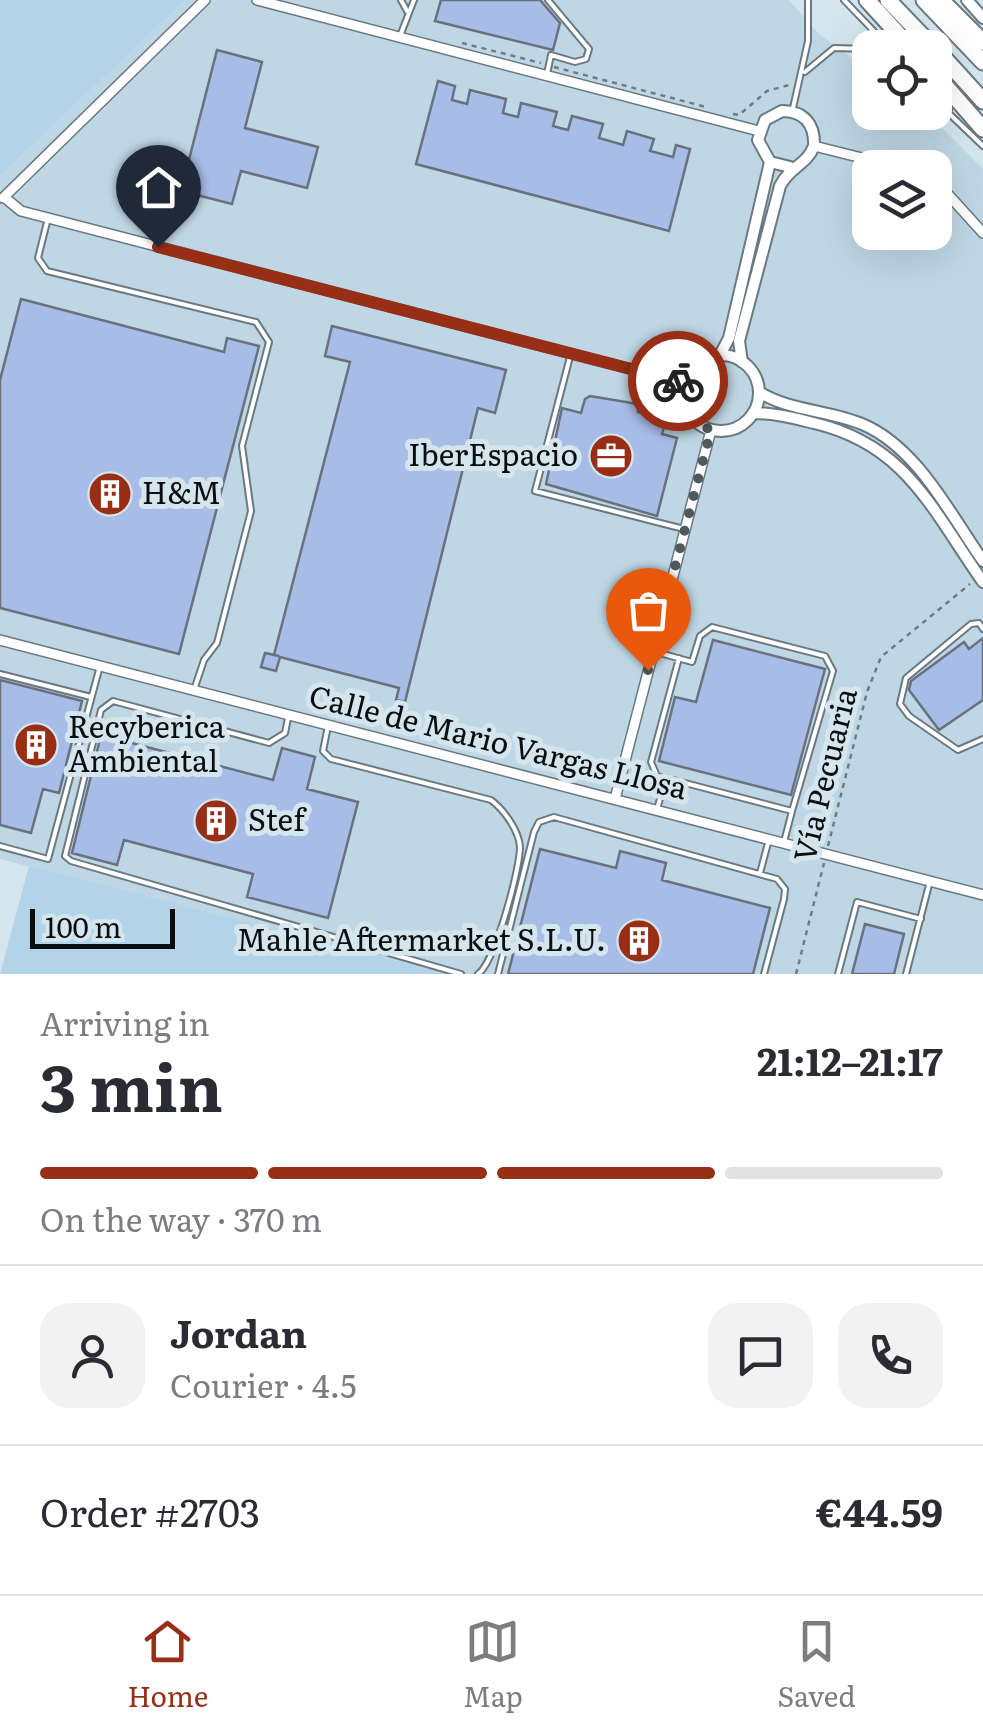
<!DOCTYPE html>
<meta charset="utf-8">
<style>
:root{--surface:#fff;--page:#f2f2f3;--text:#2b2b33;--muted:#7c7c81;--line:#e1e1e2;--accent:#972e15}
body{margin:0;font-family:Literata,serif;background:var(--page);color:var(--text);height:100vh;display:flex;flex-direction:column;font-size:38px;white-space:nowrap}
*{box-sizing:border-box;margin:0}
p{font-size:32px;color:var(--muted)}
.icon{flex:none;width:55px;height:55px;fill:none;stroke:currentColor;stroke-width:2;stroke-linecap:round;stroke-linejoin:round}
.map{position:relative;height:974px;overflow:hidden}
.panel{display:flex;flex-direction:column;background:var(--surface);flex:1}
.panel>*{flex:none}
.tools{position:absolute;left:852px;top:30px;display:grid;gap:20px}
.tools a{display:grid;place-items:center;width:100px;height:100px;border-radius:20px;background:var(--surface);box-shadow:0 10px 40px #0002;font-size:50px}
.scale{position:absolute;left:30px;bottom:25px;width:145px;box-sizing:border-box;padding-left:10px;border:5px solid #080d10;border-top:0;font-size:28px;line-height:35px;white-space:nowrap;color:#080d10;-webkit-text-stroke:8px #d4e5ee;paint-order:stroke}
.pin{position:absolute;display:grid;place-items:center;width:85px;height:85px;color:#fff;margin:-102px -42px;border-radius:50% 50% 50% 0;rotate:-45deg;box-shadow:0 0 10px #0007}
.pin .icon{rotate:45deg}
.courier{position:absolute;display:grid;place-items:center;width:100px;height:100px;margin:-50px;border:8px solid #972e15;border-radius:50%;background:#fff;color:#222;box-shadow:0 2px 12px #0007}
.summary em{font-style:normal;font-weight:700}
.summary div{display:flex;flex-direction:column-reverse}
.summary{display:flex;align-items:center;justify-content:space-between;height:170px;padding:0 40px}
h1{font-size:65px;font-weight:700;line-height:75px}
.bar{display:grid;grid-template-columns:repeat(4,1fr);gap:15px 10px;align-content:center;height:120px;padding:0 40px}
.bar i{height:12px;border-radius:8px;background:var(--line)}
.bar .current{background:var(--accent)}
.bar p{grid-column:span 4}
.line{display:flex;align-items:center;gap:25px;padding:0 40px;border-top:2px solid var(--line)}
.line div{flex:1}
.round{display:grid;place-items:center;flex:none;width:105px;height:105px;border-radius:30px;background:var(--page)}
.tabs{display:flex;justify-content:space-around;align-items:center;height:140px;border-top:2px solid var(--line);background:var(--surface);font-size:28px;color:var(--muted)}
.tabs a{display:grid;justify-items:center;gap:5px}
.tabs .current{color:var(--accent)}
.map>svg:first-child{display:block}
</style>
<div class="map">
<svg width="983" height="974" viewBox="0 0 983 974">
<rect width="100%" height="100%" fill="#d4e5ee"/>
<path fill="#bfd7e4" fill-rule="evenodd" d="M 185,0 L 789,0 L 820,35 L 870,71 L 870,112 L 927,113 L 983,169 L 983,974 L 448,974 L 0,859 L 0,176 ZM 870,168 L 935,168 L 935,232 L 870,232 Z"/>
<path fill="#b3d4e8" d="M 0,0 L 185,0 L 0,176 Z
M 29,866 L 53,872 L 448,974 L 0,974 Z"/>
<path fill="#a8bce8" stroke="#6a717e" stroke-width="2.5" d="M 441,0 L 540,0 L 560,23 L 553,50 L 435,21 Z
M 217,50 L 262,62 L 245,128 L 318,147 L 307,188 L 241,171 L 232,204 L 181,191 Z
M 438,81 L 455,86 L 452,100 L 467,104 L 470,90 L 506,99 L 503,113 L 510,115 L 518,117 L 521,103 L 557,112 L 553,126 L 560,128 L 568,130 L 572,116 L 603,124 L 599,138 L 623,145 L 627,131 L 654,139 L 650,151 L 673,157 L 676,145 L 690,149 L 669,231 L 416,164 Z
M 21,299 L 224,352 L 227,338 L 259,346 L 179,654 L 0,608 L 0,380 Z
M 332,326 L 506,370 L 495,413 L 478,408 L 405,702 L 396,700 L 399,688 L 280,657 L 276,671 L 261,667 L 265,653 L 279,656 L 274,655 L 350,362 L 325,356 Z
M 590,396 L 638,404 L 638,412 L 666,420 L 662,434 L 677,438 L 657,516 L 546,484 L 562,408 L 581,413 L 585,399 Z
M 983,638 L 983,700 L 939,730 L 909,690 L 911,681 L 964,642 L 969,649 Z
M 713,640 L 825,669 L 791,795 L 659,761 L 675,697 L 696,702 Z
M 0,680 L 82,701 L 59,793 L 43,789 L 31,833 L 0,825 Z
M 101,735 L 273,780 L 282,748 L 315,757 L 307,789 L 358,802 L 328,918 L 247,897 L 253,874 L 124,840 L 117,865 L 72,853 Z
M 540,849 L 616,868 L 620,851 L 666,863 L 662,880 L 770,908 L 753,974 L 508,974 Z
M 865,924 L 904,934 L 894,974 L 852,974 Z"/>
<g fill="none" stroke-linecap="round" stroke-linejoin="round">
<defs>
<path id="service" d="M 401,0 L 407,11
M 844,0 L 890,48
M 400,36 L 414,0
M 805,72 L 834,48 L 870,49
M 547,74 L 551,55 L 575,62 L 586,59 L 589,49 L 548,0
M 935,95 L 949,110
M 935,100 L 983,146
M 793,108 L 808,41 L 808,0
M 48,218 L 38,258 L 47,271 L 256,322 L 269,342 L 242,446 L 251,511 L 217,643 L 204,660 L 194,690
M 571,353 L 535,491 L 684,529
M 983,629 L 979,623 L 971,624 L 906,678 L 900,704 L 909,716 L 958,750 L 983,739
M 656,652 L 692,662 L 700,636 L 712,627 L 825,656 L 833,671 L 792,811
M 0,674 L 91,697
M 288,718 L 285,733 L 269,743 L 113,701 L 101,710 L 65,856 L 71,861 L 461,974
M 328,726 L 323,751 L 331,759 L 491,800 C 503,809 519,830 520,847 C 520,869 495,963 478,974
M 664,778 L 657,776 L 651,762 L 679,658
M 657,809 L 666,778 L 792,811 L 784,842
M 0,846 L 48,859 L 100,666
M 760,873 L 768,843
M 498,974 L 534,832 L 539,822 L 554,817 L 777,879 L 785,889 L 784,899 L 764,974
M 838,974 L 857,902 L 921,919
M 906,974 L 930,881"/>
<path id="minor" d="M 257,0 L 759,131
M 814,146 L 902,168
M 935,180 L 983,233
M 4,197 L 21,211 L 684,383
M 3,198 L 205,0
M 0,640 L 983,895
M 615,799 L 711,430"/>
<path id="tertiary" d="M 967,0 L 983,18
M 720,355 L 729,338 L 770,162
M683 393a38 38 0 1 1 76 0a38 38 0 1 1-76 0Z
M 742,362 L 739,341 L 780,186 C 789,167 807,165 814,146 C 815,124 804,111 782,111 L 765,120 L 758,140 L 770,162 L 790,167
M 759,392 C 789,411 829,410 862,424 C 917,447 950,514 983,561
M 753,413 C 774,413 793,418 814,423 C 907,445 932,510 983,582"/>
<path id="motorway" d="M 867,0 L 911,48
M 888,0 L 934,48
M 924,0 L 983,62
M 941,0 L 983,42
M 935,48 L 983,101
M 935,74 L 983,129"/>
</defs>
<use href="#service" stroke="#6a7981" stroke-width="8"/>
<use href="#minor" stroke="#6a7981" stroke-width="12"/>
<use href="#tertiary" stroke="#6a7981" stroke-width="14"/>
<use href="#motorway" stroke="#6a7981" stroke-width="19"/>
<path stroke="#707c82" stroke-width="2.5" stroke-dasharray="5 5" stroke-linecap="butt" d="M 462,43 L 541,63
M 554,67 L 706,107
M 733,114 L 739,115 L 767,91 L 789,85
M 828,846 L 867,692 L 881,657 L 970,584
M 796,974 L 824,863"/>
<use href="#service" stroke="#fff" stroke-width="4"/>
<use href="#minor" stroke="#fff" stroke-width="9"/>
<use href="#tertiary" stroke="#fff" stroke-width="10"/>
<use href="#motorway" stroke="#fff" stroke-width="15"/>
</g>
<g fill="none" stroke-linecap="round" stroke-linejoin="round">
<path stroke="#4f595e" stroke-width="10" stroke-dasharray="0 18" d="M 648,670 L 711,430 C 690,421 682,406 684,383 L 678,381"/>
<path stroke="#972e15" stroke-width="12" d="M 158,247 L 678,381"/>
</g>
<defs>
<symbol id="office-disc" viewBox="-11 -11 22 22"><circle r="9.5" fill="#972e15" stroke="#d4e5ee"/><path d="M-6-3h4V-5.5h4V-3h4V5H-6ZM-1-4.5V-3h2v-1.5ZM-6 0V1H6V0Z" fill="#fff"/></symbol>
<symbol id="building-disc" viewBox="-11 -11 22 22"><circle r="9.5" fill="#972e15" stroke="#d4e5ee"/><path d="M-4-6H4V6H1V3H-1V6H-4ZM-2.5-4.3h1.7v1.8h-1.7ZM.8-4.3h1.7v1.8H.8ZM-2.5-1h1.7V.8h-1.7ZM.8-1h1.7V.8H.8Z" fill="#fff"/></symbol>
</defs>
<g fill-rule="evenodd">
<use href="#office-disc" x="586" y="431" width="50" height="50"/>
<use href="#building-disc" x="85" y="469" width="50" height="50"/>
<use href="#building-disc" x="11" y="720" width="50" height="50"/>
<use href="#building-disc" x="191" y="796" width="50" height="50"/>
<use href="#building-disc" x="614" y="916" width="50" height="50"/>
</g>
<g text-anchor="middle" stroke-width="10" stroke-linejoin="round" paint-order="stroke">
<g font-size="30" fill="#080d10" stroke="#d4e5ee" text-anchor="start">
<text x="578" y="466" text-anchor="end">IberEspacio</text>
<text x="142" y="504">H&amp;M</text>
<text x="68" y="738">Recyberica<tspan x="68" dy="34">Ambiental</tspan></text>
<text x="248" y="831">Stef</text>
<text x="606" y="951" text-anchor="end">Mahle Aftermarket S.L.U.</text>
</g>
<g font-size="30" fill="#080d10" stroke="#d4e5ee">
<text transform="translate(498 743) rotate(14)" y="10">Calle de Mario Vargas Llosa</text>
<text transform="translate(826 775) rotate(-76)" y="10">Vía Pecuaria</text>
</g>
</g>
</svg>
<div class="tools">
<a><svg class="icon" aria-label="locate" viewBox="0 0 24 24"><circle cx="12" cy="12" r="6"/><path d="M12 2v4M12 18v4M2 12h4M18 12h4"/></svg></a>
<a><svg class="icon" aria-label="layers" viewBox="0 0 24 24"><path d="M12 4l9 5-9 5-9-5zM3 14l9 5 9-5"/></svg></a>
</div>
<div class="scale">100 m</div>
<div class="pin" style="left:648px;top:670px;background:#ea580c"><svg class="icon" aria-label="bag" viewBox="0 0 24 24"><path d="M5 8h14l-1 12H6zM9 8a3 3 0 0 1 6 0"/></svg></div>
<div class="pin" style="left:158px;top:247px;background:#1f2937"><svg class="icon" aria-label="home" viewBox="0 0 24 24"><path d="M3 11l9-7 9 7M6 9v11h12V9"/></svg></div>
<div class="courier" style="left:678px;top:381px"><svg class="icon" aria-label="bike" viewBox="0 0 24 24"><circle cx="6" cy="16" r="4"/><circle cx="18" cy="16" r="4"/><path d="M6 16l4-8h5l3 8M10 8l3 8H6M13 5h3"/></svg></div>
</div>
<section class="panel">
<div class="summary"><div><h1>3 min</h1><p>Arriving in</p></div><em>21:12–21:17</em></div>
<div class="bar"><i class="current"></i><i class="current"></i><i class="current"></i><i></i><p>On the way · 370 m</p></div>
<div class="line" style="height:180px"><a class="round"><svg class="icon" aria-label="person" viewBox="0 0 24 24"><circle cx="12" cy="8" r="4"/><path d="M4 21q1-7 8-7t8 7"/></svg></a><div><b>Jordan</b><p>Courier · 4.5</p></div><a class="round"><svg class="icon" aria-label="chat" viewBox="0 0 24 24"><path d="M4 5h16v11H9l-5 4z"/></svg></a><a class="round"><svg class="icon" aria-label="phone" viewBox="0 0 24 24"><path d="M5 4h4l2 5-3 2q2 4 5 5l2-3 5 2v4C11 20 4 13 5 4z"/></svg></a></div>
<div class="line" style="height:130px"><div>Order #2703</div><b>€44.59</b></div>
</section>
<nav class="tabs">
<a class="current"><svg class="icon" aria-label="home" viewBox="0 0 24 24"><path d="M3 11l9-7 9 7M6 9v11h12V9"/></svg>Home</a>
<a><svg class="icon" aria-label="map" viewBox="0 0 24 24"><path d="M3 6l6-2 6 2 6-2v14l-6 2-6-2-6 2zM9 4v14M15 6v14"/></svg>Map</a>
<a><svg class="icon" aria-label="saved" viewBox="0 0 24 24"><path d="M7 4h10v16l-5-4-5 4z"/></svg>Saved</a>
</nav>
